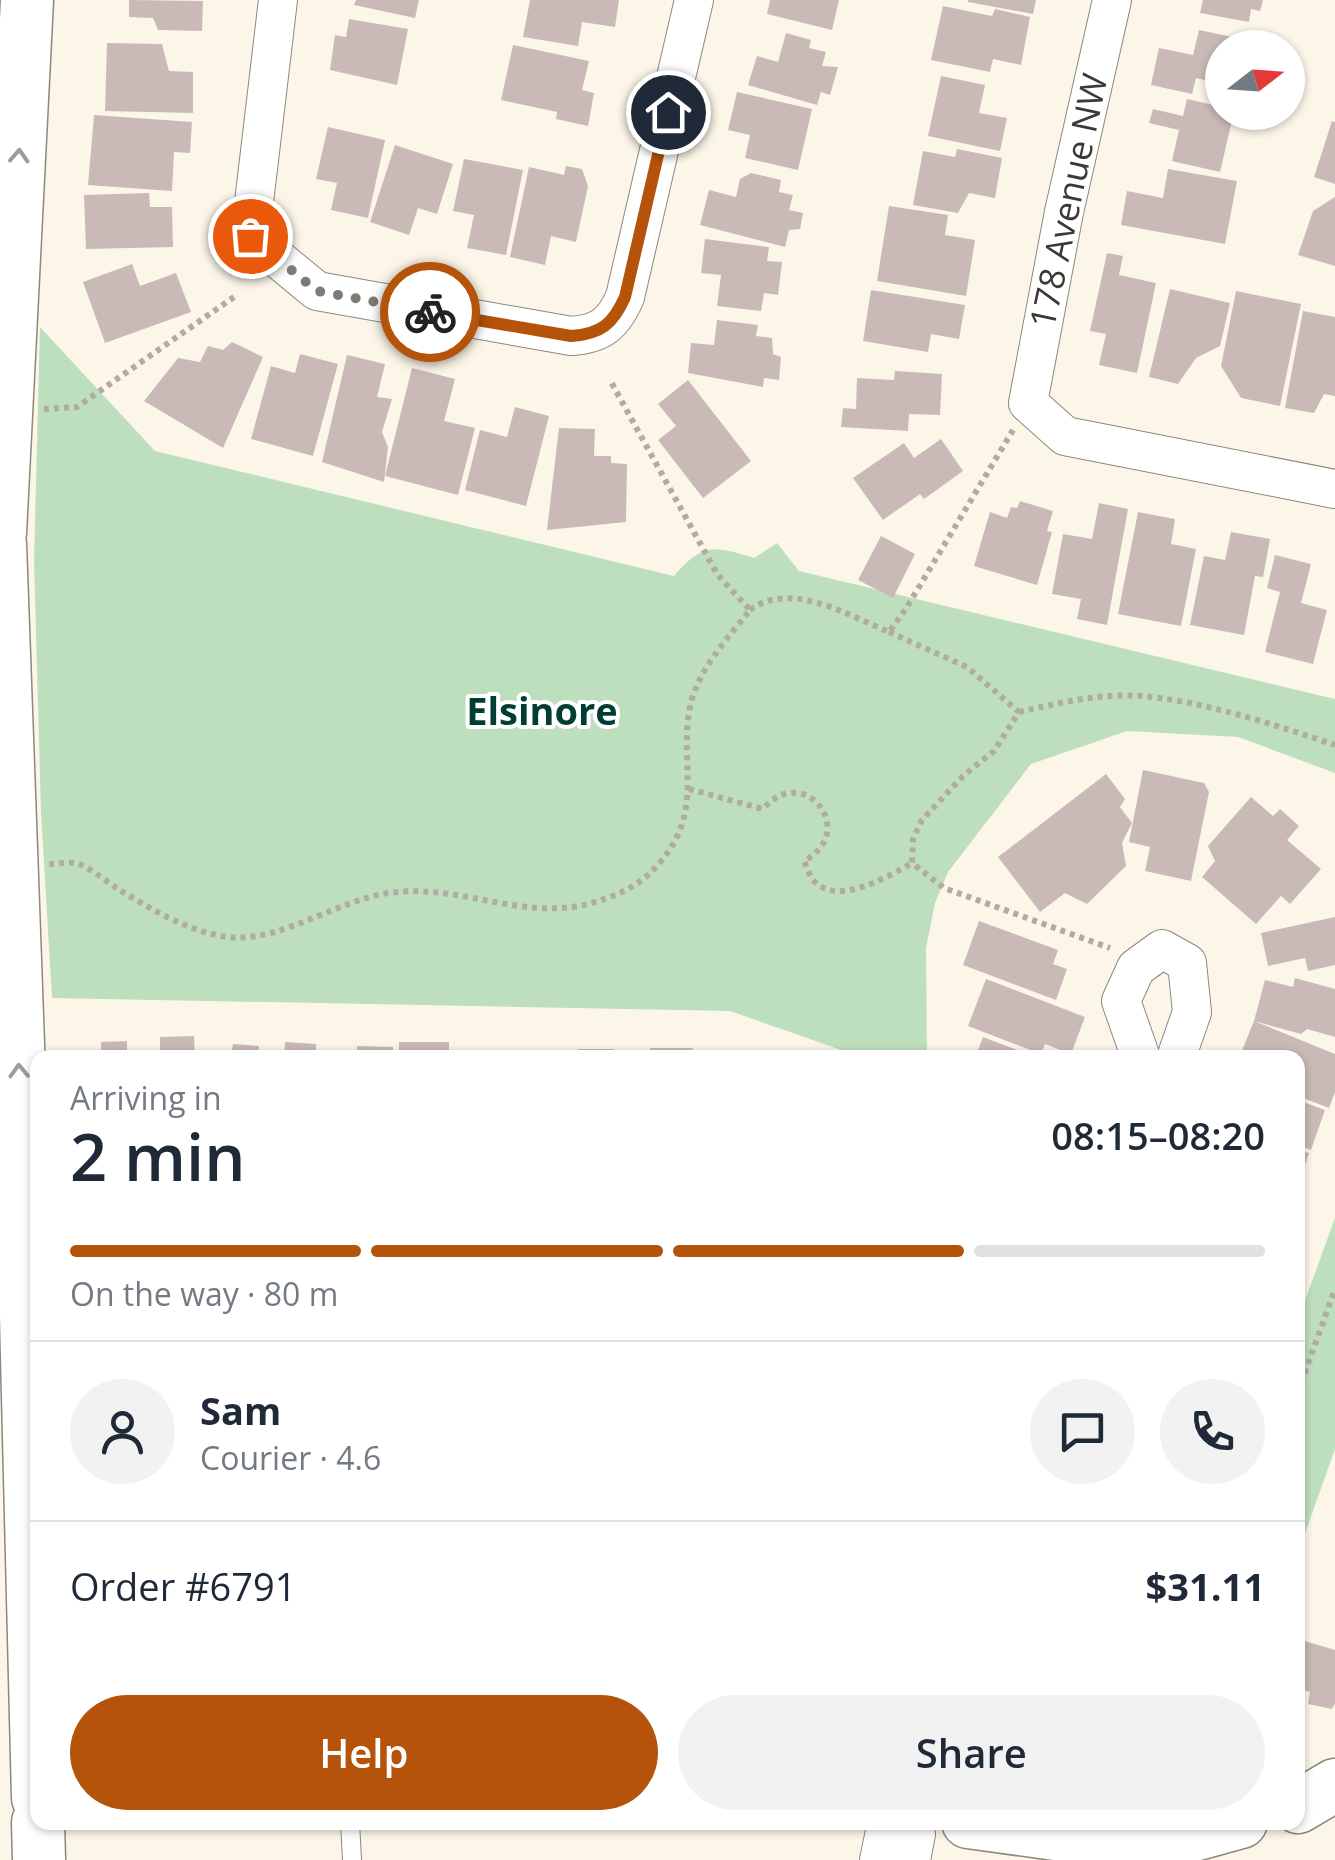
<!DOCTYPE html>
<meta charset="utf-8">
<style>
:root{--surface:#fff;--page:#f2f2f3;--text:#1f2937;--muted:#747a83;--line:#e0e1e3;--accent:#b45309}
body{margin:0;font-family:"Open Sans",sans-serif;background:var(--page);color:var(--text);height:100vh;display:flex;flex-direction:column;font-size:38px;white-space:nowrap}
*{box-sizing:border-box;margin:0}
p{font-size:32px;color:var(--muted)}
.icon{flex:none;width:55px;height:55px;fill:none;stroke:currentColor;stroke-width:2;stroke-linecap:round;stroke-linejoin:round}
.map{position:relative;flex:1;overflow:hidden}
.side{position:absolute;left:30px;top:1050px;width:1275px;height:780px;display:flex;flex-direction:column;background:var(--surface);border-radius:20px;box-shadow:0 2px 8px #0004}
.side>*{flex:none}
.needle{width:65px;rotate:73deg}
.fabs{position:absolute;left:1205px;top:30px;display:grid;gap:20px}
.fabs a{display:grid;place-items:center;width:100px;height:100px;border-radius:50%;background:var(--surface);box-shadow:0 2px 8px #0004;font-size:50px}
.pin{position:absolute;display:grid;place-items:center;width:85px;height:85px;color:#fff;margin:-42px;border:5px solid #fff;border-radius:50%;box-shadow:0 2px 10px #0007}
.courier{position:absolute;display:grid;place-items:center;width:100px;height:100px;margin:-50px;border:8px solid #b45309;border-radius:50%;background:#fff;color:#222;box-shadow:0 2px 12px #0007}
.head em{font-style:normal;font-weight:600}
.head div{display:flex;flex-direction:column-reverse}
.head{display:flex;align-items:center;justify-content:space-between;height:170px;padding:0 40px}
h1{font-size:65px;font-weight:600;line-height:75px}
.bar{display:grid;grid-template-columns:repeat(4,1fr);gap:15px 10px;align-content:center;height:120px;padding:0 40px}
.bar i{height:12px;border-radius:8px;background:var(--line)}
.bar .active{background:var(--accent)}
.bar p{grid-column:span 4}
.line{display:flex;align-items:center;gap:25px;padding:0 40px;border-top:2px solid var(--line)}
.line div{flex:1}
.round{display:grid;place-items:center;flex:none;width:105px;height:105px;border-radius:52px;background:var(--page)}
.action{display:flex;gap:20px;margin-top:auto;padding:20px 40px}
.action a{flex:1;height:115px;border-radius:60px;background:var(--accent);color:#fff;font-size:40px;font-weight:600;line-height:115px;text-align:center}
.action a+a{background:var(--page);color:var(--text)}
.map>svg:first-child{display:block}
</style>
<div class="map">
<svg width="1335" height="1860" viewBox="0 0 1335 1860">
<rect width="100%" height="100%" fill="#fcf6e9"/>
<path fill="#bedfbe" d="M 40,327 L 155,451 L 674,576 C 703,542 715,546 754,558 L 777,543 L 799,571 L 1335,699 L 1335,773 L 1238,737 L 1127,731 L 1031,764 L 948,872 L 935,903 L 926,948 L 927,1057 L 861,1057 L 730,1011 L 52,998 L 41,812 L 34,561 Z
M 1335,1218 L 1335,1449 L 1298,1553 L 1298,1320 Z"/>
<path fill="#c9bab8" d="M 129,0 L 203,1 L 202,31 L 158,30 L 153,18 L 129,17 Z
M 356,0 L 419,0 L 415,18 L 354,5 Z
M 530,0 L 619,0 L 615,27 L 582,22 L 578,46 L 523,37 Z
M 770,0 L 839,0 L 832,30 L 767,14 Z
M 968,0 L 1036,0 L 1033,14 L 968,2 Z
M 1203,0 L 1263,0 L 1260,11 L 1251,9 L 1249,22 L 1200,13 Z
M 943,6 L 992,16 L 995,9 L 1030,17 L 1021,65 L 993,59 L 990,72 L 931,60 Z
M 349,19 L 408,29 L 397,85 L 330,70 L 335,35 L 346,37 Z
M 1199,30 L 1256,42 L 1255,48 L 1222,48 L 1222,84 L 1196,78 L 1192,94 L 1151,85 L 1159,48 L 1193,55 Z
M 786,33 L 811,40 L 809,48 L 826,52 L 822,66 L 838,67 L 830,95 L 821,92 L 817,105 L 748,85 L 757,56 L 778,62 Z
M 107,43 L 162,44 L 169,71 L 193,72 L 193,113 L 105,111 Z
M 513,45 L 589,61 L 582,90 L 594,93 L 588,126 L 556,119 L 557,112 L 501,100 Z
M 941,76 L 985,85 L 979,113 L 1007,118 L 1000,151 L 928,136 Z
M 737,92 L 812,109 L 798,170 L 745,158 L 750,135 L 728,130 Z
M 1187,99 L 1222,107 L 1222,112 L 1234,112 L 1220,172 L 1172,161 L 1179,130 L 1149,123 L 1153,109 L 1183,116 Z
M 94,115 L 192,122 L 190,153 L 174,152 L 172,191 L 88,185 Z
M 1332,121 L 1335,122 L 1335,184 L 1314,177 Z
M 328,127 L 385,140 L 368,218 L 331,210 L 337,183 L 316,179 Z
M 395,145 L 453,164 L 437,214 L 418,208 L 409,235 L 370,222 Z
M 957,149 L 1002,158 L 995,198 L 969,193 L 958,213 L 913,205 L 923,151 L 955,157 Z
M 464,159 L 523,170 L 506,255 L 467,248 L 474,215 L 453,211 Z
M 566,166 L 582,169 L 588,186 L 576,242 L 551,236 L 545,265 L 510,257 L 529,167 L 564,175 Z
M 1168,169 L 1237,181 L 1225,244 L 1121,225 L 1127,191 L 1163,198 Z
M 751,173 L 781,180 L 779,192 L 793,195 L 789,210 L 803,213 L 800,229 L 789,230 L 785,247 L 700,225 L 709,190 L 736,197 L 740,179 Z
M 149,193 L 150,207 L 172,207 L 173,247 L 86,249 L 84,195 Z
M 1335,197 L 1335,266 L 1298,255 L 1313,211 Z
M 889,206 L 948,215 L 945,235 L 975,240 L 966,296 L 877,281 Z
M 705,239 L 769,247 L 767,261 L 782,262 L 778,295 L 764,293 L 761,311 L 717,306 L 721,275 L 701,273 Z
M 1107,253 L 1123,256 L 1119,275 L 1156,283 L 1137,373 L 1099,365 L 1106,334 L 1090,331 Z
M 132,264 L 140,286 L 176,273 L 191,312 L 105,343 L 83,282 Z
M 1170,289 L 1230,303 L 1220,346 L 1196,358 L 1178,384 L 1149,377 Z
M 871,290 L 965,305 L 959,339 L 931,334 L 928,352 L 863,341 Z
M 1236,291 L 1301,304 L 1280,406 L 1241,398 L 1221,366 Z
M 1303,311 L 1335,317 L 1335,396 L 1324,394 L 1314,413 L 1285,408 Z
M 717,320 L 758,325 L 756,336 L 772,338 L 773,354 L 781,357 L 779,380 L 764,378 L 763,387 L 688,373 L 691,343 L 714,345 Z
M 232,342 L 263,357 L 223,448 L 144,401 L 178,358 L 200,362 L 208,346 L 223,350 Z
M 300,354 L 338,364 L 313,456 L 251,439 L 271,366 L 295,373 Z
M 347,355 L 385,364 L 377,397 L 392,399 L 382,432 L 388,447 L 384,482 L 322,462 Z
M 412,368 L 455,379 L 444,421 L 475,428 L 458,495 L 385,476 Z
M 895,371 L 942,374 L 940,415 L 909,414 L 908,431 L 841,427 L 843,408 L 856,409 L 857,378 L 894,380 Z
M 688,380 L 751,461 L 703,498 L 658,440 L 676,426 L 658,404 Z
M 515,407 L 549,416 L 526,506 L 465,490 L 480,430 L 507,437 Z
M 559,428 L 595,429 L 594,456 L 611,456 L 611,463 L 627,464 L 626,522 L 547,530 Z
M 941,439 L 963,471 L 924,499 L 920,494 L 883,520 L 853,478 L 904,443 L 914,458 Z
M 1020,501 L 1053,511 L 1047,531 L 1052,532 L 1037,585 L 974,566 L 990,512 L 1007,518 L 1011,507 L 1017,508 Z
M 1099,503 L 1128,509 L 1107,625 L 1077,619 L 1081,599 L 1052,594 L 1063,534 L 1092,539 Z
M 1138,512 L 1175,519 L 1171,544 L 1196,549 L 1181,626 L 1118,614 Z
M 1231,532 L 1270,539 L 1263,577 L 1255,576 L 1244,635 L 1190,625 L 1204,556 L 1225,560 Z
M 881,536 L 915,554 L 893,598 L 858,580 Z
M 1275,555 L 1311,564 L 1301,603 L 1327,610 L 1313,664 L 1265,652 L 1280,592 L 1267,588 Z
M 1143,770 L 1204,783 L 1209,792 L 1191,881 L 1145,871 L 1150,847 L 1129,842 Z
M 1106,774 L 1125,799 L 1120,807 L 1132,823 L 1122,843 L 1126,866 L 1087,904 L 1065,893 L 1040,912 L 998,857 Z
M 1251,797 L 1273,816 L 1280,809 L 1299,826 L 1287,840 L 1321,869 L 1290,904 L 1281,896 L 1256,924 L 1202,877 L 1215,861 L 1208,846 Z
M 1335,917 L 1335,965 L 1308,971 L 1305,958 L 1268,966 L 1261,933 Z
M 979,921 L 1058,950 L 1053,964 L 1067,969 L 1056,1000 L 963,965 Z
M 1295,978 L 1335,989 L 1335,1037 L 1307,1029 L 1301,1034 L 1254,1021 L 1335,1054 L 1335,1092 L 1329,1108 L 1298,1096 L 1298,1058 L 1239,1058 L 1254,1021 L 1265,980 L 1293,987 Z
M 986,979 L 1085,1017 L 1071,1054 L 1045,1044 L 1041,1054 L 968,1026 Z
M 194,1036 L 195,1058 L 160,1058 L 160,1037 Z
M 983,1037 L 1036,1057 L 1036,1058 L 975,1058 Z
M 127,1041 L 127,1058 L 101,1058 L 101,1042 Z
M 285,1042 L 316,1044 L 316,1058 L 284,1058 Z
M 399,1042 L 449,1042 L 449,1058 L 399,1058 Z
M 233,1044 L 259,1046 L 258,1058 L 230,1058 Z
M 357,1046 L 393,1047 L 393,1058 L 357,1058 Z
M 650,1048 L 693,1048 L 692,1058 L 650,1058 Z
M 578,1049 L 614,1049 L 614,1058 L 580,1058 Z
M 1298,1100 L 1325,1110 L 1311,1150 L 1298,1145 Z
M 1298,1150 L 1309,1153 L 1298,1185 Z
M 1298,1639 L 1335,1650 L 1335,1703 L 1332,1709 L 1308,1704 L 1310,1692 L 1298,1688 Z"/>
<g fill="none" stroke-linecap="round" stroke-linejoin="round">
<defs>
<path id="lane" d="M 350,1822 L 352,1860"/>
<path id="street" d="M 278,0 L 250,236 L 317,291 L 571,336 C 601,334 613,324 625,297 L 694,0
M 1112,0 L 1064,212 L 1028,403 L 1065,436 L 1335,489
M 1141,1058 L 1121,1001 L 1136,968 L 1162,949 L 1187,963 L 1192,1012 L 1176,1058
M 909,1822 L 916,1834 L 911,1860
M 879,1860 L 887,1822"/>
<path id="secondary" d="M 0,533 L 27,0
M 0,544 L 22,1155 L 38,1798
M 1298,1807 L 1335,1785
M 38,1822 L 39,1860
M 968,1822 L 1150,1847 L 1241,1822"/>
</defs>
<use href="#lane" stroke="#8d887d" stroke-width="20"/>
<use href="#street" stroke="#8d887d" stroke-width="40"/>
<use href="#secondary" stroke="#8d887d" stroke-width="55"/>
<path stroke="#b1aca3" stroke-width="6" stroke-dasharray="5 5" stroke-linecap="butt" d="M 44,409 L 77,407 L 234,297
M 750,610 C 790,580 848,615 889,632 L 907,607 L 1013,430
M 889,632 L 967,667 L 1019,712 L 994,751 L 963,776 L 922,820 L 913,839 L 912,863 L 944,888 L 1110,948
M 1019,712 C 1059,703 1100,693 1141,696 C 1203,701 1276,725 1335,745
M 689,789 L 763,809 C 803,761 860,831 804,861 C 807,868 810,877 815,882 C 839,906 889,876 912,863
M 49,864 C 58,864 71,861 79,864 C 93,870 106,881 118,889 C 151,909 190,933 229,937 C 279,943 338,900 389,893 C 466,882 530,928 607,898 C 630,890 647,879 662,860 C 704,809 679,763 690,707 C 697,671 728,638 750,610 L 717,574 L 610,380
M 1298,1392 L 1335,1289"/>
<use href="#lane" stroke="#fff" stroke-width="18"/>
<use href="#street" stroke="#fff" stroke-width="38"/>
<use href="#secondary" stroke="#fff" stroke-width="52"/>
</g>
<defs><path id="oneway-chevron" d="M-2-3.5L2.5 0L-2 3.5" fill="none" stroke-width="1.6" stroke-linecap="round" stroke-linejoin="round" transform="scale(2.5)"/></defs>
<g stroke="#9e9c9a">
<use href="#oneway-chevron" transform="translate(19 156) rotate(-87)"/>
<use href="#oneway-chevron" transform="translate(19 1071) rotate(-92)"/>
</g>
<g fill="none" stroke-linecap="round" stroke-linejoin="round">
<path stroke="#7f7b73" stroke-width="10" stroke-dasharray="0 18" d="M 250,236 L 317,291 L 430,312"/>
<path stroke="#b45309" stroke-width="12" d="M 430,312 L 571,336 C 601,334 613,324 625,297 L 668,112"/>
</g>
<g text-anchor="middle" stroke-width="8" stroke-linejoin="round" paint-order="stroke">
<g font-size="35" fill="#3c3934" stroke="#fff">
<text transform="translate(1069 201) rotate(-78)" y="12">178 Avenue NW</text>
</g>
<g font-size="38" font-weight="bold" fill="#003d32" stroke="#fff">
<text x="542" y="725">Elsinore</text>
</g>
</g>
</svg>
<div class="fabs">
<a><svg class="needle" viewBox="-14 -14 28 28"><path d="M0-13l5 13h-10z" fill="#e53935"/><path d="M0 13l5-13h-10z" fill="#747a83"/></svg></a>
</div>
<div class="pin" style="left:250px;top:236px;background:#ea580c"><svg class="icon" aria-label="bag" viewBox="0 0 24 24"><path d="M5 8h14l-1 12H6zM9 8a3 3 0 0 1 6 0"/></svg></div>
<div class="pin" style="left:668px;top:112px;background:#1f2937"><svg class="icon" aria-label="home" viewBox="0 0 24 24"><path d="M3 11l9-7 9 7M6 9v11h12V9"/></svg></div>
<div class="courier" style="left:430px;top:312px"><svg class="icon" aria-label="bike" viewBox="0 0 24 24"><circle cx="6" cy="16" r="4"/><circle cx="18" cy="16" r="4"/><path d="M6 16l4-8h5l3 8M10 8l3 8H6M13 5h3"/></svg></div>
<section class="side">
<div class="head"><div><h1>2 min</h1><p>Arriving in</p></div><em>08:15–08:20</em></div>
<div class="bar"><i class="active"></i><i class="active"></i><i class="active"></i><i></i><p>On the way · 80 m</p></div>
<div class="line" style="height:180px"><a class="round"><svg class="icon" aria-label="person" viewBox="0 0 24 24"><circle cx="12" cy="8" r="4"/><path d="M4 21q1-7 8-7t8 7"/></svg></a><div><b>Sam</b><p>Courier · 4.6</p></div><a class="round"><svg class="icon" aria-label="chat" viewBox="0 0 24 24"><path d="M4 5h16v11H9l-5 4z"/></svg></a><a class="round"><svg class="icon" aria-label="phone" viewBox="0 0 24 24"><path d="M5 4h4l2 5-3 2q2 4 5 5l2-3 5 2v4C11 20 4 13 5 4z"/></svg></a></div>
<div class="line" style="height:130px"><div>Order #6791</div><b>$31.11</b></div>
<div class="action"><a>Help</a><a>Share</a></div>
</section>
</div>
